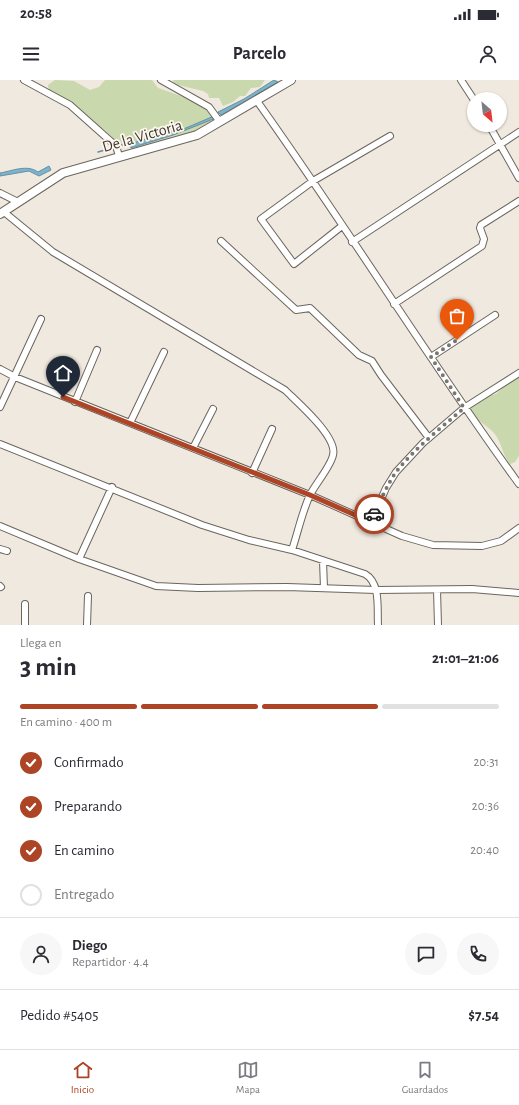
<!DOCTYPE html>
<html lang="es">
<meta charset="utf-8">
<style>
:root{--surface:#fff;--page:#f7f7f7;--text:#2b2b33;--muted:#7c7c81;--line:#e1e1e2;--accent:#ac4425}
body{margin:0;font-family:"Alegreya Sans",sans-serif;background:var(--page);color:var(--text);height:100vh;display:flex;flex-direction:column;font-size:15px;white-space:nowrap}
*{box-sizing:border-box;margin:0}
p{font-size:13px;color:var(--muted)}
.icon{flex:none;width:22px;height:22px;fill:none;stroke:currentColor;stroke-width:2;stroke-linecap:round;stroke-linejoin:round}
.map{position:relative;height:545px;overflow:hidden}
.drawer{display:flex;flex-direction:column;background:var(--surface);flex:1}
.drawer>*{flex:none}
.needle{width:26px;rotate:152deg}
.fabs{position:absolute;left:467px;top:12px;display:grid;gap:8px}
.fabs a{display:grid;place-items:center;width:40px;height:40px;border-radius:50%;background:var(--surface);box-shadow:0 1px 3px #0004;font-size:20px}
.pin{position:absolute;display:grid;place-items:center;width:34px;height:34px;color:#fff;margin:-41px -17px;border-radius:50% 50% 50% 0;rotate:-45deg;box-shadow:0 0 4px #0007}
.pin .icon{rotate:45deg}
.courier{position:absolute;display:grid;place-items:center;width:40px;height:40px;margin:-20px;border:3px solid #ac4425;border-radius:50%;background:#fff;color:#222;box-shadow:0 1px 5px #0007}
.overview em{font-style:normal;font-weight:700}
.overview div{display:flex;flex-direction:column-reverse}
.overview{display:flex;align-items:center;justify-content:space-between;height:68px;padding:0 20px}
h1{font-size:26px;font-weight:700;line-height:30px}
.bar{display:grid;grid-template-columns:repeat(4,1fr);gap:6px 4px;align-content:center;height:48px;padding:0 20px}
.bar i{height:5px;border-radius:3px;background:var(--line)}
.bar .on{background:var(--accent)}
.bar p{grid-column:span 4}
.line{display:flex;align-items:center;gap:10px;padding:0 20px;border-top:1px solid var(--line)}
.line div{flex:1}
.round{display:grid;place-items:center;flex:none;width:42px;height:42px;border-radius:21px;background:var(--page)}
ol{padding:0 20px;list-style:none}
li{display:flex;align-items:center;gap:12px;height:44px}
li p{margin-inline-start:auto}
li .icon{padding:4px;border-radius:50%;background:var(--accent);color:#fff;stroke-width:4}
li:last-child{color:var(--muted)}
li i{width:22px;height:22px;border:2px solid var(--line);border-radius:50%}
.status{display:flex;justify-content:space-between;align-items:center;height:28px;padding:0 20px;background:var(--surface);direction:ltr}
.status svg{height:11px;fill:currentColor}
header{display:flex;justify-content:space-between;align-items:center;height:52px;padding:0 20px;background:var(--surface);font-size:18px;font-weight:700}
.menu{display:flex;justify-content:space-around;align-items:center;height:56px;border-top:1px solid var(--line);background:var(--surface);font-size:11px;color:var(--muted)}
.menu a{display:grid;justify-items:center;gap:2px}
.menu .on{color:var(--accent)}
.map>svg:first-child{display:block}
</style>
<div class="status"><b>20:58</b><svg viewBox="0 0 49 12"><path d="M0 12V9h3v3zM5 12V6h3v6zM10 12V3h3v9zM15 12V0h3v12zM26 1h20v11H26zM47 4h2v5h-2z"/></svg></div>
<header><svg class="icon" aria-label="menu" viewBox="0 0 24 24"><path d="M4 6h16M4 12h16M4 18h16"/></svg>Parcelo<svg class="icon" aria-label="person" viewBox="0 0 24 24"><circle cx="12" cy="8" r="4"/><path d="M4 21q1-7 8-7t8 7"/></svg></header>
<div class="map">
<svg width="519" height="545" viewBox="0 0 519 545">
<rect width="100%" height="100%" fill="#f0e9df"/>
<path fill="#cad8ae" d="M 55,0 L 74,1 L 90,10 L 99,7 L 105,0 L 152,0 L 158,8 L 202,23 L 215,33 L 210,43 L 193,53 L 174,56 L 139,68 L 119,64 L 106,51 L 57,20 L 49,14 L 48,5 Z
M 173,0 L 265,0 L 260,7 L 251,8 L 245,16 L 240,16 L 233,22 L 223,26 L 219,18 L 209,18 L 208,14 L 203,11 L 174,4 Z
M 519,297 L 519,376 L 515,382 L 510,384 C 502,375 502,362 494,353 C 485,343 473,339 466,329 L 482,318 L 496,314 L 510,301 Z"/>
<path fill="#7bb4cf" stroke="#688fa0" d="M 274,0 L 278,2 L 221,35 L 218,32 L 244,19 Z
M 214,36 L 216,38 L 173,55 L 131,68 L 129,64 L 186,48 Z
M 49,86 L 51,90 L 39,96 L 29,91 L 0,96 L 0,93 C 12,91 27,84 38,92 Z"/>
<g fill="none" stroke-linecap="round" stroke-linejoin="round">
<path stroke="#688fa0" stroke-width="1.5" d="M 121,65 L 131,65
M 98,72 L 112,68"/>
<defs>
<path id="minor" d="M 24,0 L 70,25 L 116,66 L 119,76
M 161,0 L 209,27 L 220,42
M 461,0 L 474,20
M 257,21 C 347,147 428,279 519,404
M 489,45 L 519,98
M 0,113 L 18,122
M 4,132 L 53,172 L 285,310 C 297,322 338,357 333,375 C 331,386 316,403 310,415 C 302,432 298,452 292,470
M 342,146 L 294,184 L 261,139 L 313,101 L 390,56
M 221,161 L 296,230 L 310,228 L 359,275 L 372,281 L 381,295 L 429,358
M 352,162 L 519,52
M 394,224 L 482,166 L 484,159 L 480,148 L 481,145 L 519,121
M 431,277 L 495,235
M 0,289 L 15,297 L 310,415 L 402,456 L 433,465 L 482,466 L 501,461 L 519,448
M 75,322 L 97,270
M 0,327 L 41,239
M 130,343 L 164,272
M 0,364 L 202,445 L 249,460 L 292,470 L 365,494 C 381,503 377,529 378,545
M 193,368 L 213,329
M 252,393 L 272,349
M 112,407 L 79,479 L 156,506 L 198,508 L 287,507 L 376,510 L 472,509 L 519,513
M 371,442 L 386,408 L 396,392 L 423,363 L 464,328 L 519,293
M 0,446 L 79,479
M 0,469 L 7,471
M 323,481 L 324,508
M 0,506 L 1,507
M 437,510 L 438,545
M 25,545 L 25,524
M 87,545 L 88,516"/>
<path id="major" d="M 0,134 L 63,93 L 197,55 L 291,0"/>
</defs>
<use href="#minor" stroke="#6b655d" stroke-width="8"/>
<use href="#major" stroke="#6b655d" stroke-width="10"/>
<use href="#minor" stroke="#fff" stroke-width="6"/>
<use href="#major" stroke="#fff" stroke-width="8"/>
</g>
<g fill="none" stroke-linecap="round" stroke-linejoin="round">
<path stroke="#7a7670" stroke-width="4" stroke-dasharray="0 7.2" d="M 374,434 C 381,420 387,405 396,392 C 415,368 441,348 464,328 L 431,277 L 457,260"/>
<path stroke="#ac4425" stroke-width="5" d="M 63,317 L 310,415 L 371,442 L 374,434"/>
</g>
<g text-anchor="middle" stroke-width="3.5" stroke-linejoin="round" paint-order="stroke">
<g font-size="16" fill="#3b3834" stroke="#fef6ec">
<text transform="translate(142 55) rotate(-16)" y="6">De la Victoria</text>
</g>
</g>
</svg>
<div class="fabs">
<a><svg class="needle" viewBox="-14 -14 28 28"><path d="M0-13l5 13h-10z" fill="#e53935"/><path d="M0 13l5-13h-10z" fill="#7c7c81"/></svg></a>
</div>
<div class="pin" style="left:457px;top:260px;background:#ea580c"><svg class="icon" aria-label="bag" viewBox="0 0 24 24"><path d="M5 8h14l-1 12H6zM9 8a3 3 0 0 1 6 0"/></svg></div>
<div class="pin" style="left:63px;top:317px;background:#1f2937"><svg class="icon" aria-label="home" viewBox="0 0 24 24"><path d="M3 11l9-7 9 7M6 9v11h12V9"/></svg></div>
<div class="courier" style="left:374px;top:434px"><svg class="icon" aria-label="car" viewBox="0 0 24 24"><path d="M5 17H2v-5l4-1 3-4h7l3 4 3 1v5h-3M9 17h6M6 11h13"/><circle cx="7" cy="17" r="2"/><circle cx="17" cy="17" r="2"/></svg></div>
</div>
<section class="drawer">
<div class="overview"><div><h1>3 min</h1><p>Llega en</p></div><em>21:01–21:06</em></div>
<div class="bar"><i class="on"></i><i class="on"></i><i class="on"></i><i></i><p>En camino · 400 m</p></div>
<ol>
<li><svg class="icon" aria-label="check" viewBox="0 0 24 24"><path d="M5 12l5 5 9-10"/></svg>Confirmado<p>20:31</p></li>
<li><svg class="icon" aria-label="check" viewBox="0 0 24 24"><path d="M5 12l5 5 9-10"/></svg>Preparando<p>20:36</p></li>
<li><svg class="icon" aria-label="check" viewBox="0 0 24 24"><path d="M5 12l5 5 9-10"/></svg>En camino<p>20:40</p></li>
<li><i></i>Entregado</li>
</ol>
<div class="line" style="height:72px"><a class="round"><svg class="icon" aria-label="person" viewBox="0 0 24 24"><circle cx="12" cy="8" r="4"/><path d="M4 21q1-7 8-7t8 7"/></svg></a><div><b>Diego</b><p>Repartidor · 4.4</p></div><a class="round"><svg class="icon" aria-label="chat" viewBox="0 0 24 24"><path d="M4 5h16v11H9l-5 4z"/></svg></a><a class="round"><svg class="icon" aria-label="phone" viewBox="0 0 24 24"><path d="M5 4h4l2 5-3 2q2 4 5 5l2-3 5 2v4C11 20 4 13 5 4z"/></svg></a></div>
<div class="line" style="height:52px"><div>Pedido #5405</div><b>$7.54</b></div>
</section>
<nav class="menu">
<a class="on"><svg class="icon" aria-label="home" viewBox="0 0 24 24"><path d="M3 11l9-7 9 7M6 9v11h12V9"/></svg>Inicio</a>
<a><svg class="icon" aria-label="map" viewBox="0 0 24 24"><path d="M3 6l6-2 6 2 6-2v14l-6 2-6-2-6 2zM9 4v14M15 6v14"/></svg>Mapa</a>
<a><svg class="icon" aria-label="saved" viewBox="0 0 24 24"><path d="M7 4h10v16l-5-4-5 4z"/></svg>Guardados</a>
</nav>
